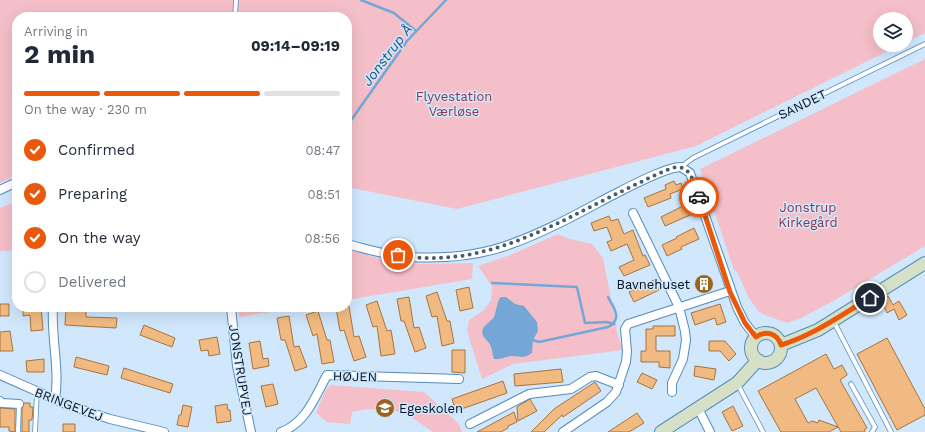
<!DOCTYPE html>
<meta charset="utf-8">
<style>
:root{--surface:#fff;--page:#f6f6f7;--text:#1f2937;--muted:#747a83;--line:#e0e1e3;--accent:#ea580c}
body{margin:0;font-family:"Work Sans",sans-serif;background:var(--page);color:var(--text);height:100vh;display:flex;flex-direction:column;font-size:15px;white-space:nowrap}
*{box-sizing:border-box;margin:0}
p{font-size:13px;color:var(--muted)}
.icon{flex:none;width:22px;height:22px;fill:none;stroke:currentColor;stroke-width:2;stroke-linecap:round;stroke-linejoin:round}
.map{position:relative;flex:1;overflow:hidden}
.panel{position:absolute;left:12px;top:12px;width:340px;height:300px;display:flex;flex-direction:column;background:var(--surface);border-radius:16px;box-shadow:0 4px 16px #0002}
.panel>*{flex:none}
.fabs{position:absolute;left:873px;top:12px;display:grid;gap:8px}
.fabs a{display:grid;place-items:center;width:40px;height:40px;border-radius:50%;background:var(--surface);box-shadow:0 4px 16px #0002;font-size:20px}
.pin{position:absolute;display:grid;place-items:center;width:34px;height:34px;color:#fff;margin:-17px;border:2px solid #fff;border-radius:50%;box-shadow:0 1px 4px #0007}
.courier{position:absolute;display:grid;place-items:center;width:40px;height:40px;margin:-20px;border:3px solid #ea580c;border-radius:50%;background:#fff;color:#222;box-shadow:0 1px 5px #0007}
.overview em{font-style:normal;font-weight:700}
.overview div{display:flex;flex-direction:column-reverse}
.overview{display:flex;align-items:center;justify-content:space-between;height:68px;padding:0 12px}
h1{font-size:26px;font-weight:700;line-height:30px}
.bar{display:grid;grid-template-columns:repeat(4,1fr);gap:6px 4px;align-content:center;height:48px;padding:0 12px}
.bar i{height:5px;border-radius:3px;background:var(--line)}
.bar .on{background:var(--accent)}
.bar p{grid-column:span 4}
ol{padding:0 12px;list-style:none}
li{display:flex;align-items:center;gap:12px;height:44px}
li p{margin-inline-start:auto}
li .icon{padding:4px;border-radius:50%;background:var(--accent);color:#fff;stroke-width:4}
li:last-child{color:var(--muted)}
li i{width:22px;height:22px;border:2px solid var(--line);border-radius:50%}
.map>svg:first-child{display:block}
</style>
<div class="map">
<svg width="925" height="432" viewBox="0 0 925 432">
<rect width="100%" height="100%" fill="#d0e7fc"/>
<path fill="#f4bfc8" d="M 0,0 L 925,0 L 925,33 L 906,42 L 906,19 L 880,19 L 880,45 L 900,45 L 696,146 L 457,209 L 347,187 L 347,17 L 17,17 L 17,175 L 0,183 Z
M 925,59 L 925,246 L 835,300 L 801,318 L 787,323 L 765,315 L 758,311 L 749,298 L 737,272 L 734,270 L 700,169 Z
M 17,201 L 17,250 L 0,251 L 0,208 Z
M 558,234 L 569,239 L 592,244 L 603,258 L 616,324 L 617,333 L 623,350 L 513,364 L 482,379 L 467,331 L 469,320 L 484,310 L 491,300 L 492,286 L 478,266 L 510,255 Z
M 347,249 L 381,259 L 419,264 L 473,263 L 472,279 L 347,300 Z
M 238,307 L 301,307 L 239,317 Z
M 331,385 L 424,392 L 458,423 L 462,432 L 433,432 L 404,412 L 367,409 L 352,412 L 350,424 L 327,422 L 316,413 L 325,391 Z"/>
<path fill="#74a7d6" d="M 501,297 L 506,297 L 515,304 L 524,306 L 537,322 L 538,331 L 533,340 L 532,353 C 529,355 527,356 523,357 C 520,357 516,356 513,356 C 506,356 501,360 494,359 C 492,355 493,351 491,347 C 490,343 486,340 484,337 C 478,327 489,324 494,317 C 496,311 497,304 499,299 Z"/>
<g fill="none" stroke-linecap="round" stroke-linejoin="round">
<path stroke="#74a7d6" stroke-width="2.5" d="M 361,0 L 394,13 L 416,31
M 347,126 L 407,41 L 446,0
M 492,283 L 577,287 L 585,323 L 607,322 L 614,324
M 533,340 L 539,342 L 608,327 C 623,319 614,308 608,297"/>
</g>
<path fill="#f1ba82" stroke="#a7743d" d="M 674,181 L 676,185 L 681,183 L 683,189 L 670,194 L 671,198 L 648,207 L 644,198 L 666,189 L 665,185 Z
M 685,205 L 690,215 L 665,226 L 661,217 Z
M 609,216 L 611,221 L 618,219 L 624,234 L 633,230 L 643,256 L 645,255 L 650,265 L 624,276 L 619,267 L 634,260 L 627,244 L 611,251 L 607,242 L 612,240 L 607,227 L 594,231 L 591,223 Z
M 694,228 L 699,239 L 681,247 L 682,249 L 667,256 L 662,245 L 677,238 L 676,237 Z
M 707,276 L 711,289 L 701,292 L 697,279 Z
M 654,280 L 659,290 L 634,302 L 629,292 Z
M 469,287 L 473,308 L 460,311 L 456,290 Z
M 437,292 L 447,321 L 450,321 L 454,343 L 442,346 L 437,316 L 432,317 L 426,296 Z
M 888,296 L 893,305 L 899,301 L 907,315 L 899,320 L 894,309 L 887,313 L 884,306 L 880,308 L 877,302 Z
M 409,297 L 414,328 L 419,327 L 426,348 L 415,352 L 404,321 L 401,321 L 397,299 Z
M 377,301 L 387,331 L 391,330 L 395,354 L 381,356 L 377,326 L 373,327 L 366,305 Z
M 0,304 L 9,304 L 9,316 L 0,316 Z
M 720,304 L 726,322 L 717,325 L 715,318 L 695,325 L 691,313 Z
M 349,306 L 354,337 L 359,336 L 366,357 L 354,361 L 344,330 L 340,331 L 336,308 Z
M 23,307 L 41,307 L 43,330 L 31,331 L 30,315 L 23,316 Z
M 66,307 L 86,307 L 86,317 L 117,318 L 116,328 L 65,325 Z
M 318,311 L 327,340 L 330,340 L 334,362 L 322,364 L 317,334 L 313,336 L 306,315 Z
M 289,316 L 294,347 L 299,346 L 307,367 L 295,371 L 285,340 L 281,340 L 277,318 Z
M 144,325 L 175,338 L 172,347 L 140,335 Z
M 653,326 L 675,326 L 675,336 L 656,336 L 656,351 L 670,351 L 670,368 L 659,367 L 659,362 L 641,362 L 641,351 L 646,351 L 646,329 L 653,329 Z
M 10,331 L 13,351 L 0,351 L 0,332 Z
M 217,337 L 220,354 L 209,356 L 208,350 L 201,351 L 199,340 Z
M 887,338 L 925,409 L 925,415 L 897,430 L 857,354 Z
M 260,341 L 263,359 L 268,358 L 269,366 L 253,369 L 249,343 Z
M 709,341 L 725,341 L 736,354 L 729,361 L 720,351 L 709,351 Z
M 452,350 L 465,350 L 465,373 L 452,372 Z
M 826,354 L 834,369 L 842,365 L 847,374 L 847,375 L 840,380 L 867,428 L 864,430 L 865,432 L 841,432 L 816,388 L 795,399 L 808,423 L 812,421 L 818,423 L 819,420 L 838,427 L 829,432 L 781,432 L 758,391 Z
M 76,357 L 109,366 L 107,375 L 74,367 Z
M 44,359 L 44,372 L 27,372 L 26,361 Z
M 695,366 L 716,369 L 714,380 L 694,376 Z
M 124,368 L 173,384 L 170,393 L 121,378 Z
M 561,369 L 563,382 L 515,386 L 514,374 Z
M 642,373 L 657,380 L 652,389 L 637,382 Z
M 503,381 L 507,393 L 456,411 L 452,399 Z
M 595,382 L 601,391 L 563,417 L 562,415 L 544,432 L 531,432 L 554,409 Z
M 273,384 L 278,404 L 266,407 L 261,386 Z
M 530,399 L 537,411 L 518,421 L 517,407 Z
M 24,403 L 30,403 L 30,407 L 33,407 L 32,420 L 29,420 L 29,432 L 22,432 L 22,409 Z
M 227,404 L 228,410 L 230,410 L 231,421 L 217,423 L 215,406 Z
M 183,405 L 192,407 L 188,427 L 177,425 L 179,415 L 181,415 Z
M 733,406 L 743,426 L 732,431 L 722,412 Z
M 0,408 L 15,409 L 15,432 L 9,431 L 9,427 L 0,427 Z
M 514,412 L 517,422 L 508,426 L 508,428 L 501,432 L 477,432 Z
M 637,413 L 644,423 L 629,432 L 608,432 Z
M 63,424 L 75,424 L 75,432 L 63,432 Z"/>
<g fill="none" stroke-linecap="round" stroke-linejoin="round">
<defs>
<path id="lane" d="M 235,17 L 236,0
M 681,167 L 693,158 L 925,44
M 834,322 L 891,432
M 851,384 L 875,427 L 872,432
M 738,385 L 763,432
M 18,432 L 19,404
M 35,432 L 37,392"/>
<path id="street" d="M 0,190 L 17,182
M 633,213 L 679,307 L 685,331 L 686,340 L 683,359 L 672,383 L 672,392
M 347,244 C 367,249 388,256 409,257 C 443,259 479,256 511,244 C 545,232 577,214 609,197 C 625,189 665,167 681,167 L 690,173 L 737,307 L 745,323 L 756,337
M 53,307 C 51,338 60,369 55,400
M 231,307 L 237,366 L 251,432
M 0,375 L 68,405 L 110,419 L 164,432
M 0,401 L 2,403 L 19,404
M 698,408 L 710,432
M 470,424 L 529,394 L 571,389 L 590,377 L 596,376 L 619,385
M 281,432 C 306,423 315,397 327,375 L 459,379
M 563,432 L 607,402 L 616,392 L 626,362 L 627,351 L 625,329 L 628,324 L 730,291"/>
<path id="secondary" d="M751 348a15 15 0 1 1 30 0a15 15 0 1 1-30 0Z
M 781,345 L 818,330 L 925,263
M 661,432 L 737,383 L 758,360"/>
</defs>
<use href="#lane" stroke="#548cbe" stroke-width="5.5"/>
<use href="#street" stroke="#548cbe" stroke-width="10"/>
<use href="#secondary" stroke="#548cbe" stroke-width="14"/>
<use href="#lane" stroke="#fff" stroke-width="4"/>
<use href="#street" stroke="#fff" stroke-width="8"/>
<use href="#secondary" stroke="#d6e0c7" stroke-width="12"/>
</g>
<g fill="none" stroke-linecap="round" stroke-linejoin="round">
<path stroke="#495b6e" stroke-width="4" stroke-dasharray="0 7.2" d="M 398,255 C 475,269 541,232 608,198 C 622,191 637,184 651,177 C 660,173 668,169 677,167 C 692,167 694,185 699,197"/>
<path stroke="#ea580c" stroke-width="5" d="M 699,197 L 730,292 L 745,323 L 756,337 C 766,330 777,333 781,345 C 814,335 841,315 870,298"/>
</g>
<defs>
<symbol id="building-disc" viewBox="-11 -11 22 22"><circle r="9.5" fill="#9c641f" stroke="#d0e7fc"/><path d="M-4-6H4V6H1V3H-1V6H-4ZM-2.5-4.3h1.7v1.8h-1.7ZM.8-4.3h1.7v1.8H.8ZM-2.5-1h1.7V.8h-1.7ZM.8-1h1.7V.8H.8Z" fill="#fff"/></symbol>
<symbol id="school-disc" viewBox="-11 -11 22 22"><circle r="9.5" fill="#9c641f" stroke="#d0e7fc"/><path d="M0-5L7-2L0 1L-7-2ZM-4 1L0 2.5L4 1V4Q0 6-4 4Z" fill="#fff"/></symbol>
</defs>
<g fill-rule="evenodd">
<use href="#building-disc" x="693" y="273" width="22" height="22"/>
<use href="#school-disc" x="374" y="397" width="22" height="22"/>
</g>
<g text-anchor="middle" stroke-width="3" stroke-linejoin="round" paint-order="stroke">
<g font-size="13" fill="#8b364c" stroke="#d0e7fc">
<text x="454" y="101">Flyvestation<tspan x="454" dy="15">Værløse</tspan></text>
<text x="808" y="212">Jonstrup<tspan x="808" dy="15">Kirkegård</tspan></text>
</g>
<g font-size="13" fill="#000f21" stroke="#d0e7fc">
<text transform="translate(802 104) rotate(-26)" y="5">SANDET</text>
<text transform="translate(241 370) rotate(81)" y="5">JONSTRUPVEJ</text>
<text transform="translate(355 376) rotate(1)" y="5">HØJEN</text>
<text transform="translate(69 404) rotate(21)" y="5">BRINGEVEJ</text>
</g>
<g font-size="13" fill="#000f21" stroke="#d0e7fc" text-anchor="end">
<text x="690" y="289">Bavnehuset</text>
<text x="399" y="413" text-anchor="start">Egeskolen</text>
</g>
<g font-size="14" font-style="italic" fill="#1d5581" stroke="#d0e7fc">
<text transform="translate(387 55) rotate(-53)" y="5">Jonstrup Å</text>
</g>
</g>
</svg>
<div class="fabs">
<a><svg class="icon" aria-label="layers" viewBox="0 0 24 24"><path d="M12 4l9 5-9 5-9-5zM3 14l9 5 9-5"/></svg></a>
</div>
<div class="pin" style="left:398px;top:255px;background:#ea580c"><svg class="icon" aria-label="bag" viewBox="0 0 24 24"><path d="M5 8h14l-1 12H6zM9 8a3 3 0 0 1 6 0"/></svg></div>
<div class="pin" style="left:870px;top:298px;background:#1f2937"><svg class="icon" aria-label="home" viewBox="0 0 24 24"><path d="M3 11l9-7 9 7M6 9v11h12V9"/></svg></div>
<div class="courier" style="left:699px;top:197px"><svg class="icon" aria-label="car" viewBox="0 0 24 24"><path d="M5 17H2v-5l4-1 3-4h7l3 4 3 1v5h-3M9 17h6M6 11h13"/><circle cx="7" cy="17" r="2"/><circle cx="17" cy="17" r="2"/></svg></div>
<section class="panel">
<div class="overview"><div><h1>2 min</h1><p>Arriving in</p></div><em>09:14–09:19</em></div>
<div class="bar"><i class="on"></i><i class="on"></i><i class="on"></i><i></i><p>On the way · 230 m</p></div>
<ol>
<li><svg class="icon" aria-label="check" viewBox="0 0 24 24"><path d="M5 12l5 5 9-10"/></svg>Confirmed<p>08:47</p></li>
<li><svg class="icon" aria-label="check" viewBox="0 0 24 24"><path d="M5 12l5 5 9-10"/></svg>Preparing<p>08:51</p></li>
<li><svg class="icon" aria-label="check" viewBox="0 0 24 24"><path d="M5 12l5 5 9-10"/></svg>On the way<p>08:56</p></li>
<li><i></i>Delivered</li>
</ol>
</section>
</div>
